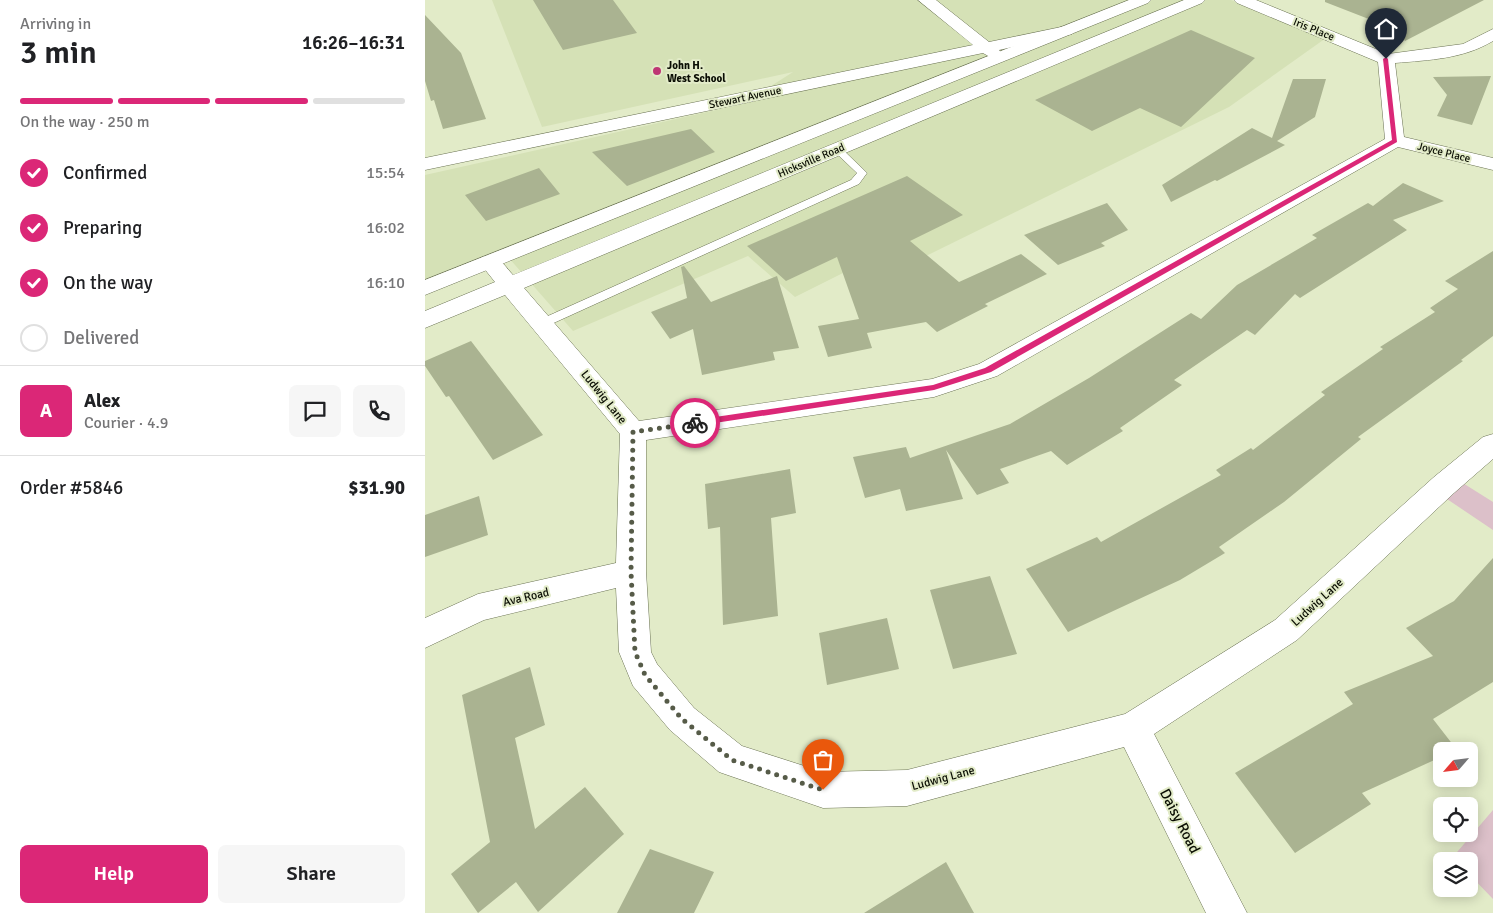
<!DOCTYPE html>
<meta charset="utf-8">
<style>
:root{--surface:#fff;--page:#f6f6f6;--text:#202124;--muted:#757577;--line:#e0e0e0;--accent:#db2777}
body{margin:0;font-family:Signika,sans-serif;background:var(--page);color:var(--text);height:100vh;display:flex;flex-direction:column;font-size:19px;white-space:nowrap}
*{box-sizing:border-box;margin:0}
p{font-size:16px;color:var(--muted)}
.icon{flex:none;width:28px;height:28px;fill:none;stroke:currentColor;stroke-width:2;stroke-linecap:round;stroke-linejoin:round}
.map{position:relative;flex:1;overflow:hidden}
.sheet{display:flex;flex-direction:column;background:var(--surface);width:425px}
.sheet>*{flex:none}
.needle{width:32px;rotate:242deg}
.fabs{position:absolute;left:1008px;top:742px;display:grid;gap:10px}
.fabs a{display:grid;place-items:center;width:45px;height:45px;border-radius:8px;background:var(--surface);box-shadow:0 2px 12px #0003;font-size:25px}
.pin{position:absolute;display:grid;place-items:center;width:42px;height:42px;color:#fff;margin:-51px -21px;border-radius:50% 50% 50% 0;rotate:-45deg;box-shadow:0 0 5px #0007}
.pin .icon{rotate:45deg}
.courier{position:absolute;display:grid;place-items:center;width:50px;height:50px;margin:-25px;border:4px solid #db2777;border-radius:50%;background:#fff;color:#222;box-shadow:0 1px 6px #0007}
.head em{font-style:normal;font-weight:600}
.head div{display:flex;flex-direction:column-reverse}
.head{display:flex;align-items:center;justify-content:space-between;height:85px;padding:0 20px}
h1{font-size:32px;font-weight:600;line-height:38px}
.bar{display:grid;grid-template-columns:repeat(4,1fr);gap:8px 5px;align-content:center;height:60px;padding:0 20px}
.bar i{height:6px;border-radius:4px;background:var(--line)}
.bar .on{background:var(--accent)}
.bar p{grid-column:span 4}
.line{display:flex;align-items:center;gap:12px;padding:0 20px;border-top:1px solid var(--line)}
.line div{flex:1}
.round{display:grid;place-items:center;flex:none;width:52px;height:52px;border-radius:8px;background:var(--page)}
ol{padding:0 20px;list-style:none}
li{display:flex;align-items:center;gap:15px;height:55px}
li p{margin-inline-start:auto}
li .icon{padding:5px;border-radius:50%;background:var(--accent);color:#fff;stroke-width:4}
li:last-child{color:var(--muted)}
li i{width:28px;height:28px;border:2px solid var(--line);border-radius:50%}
.cta{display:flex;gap:10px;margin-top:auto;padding:10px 20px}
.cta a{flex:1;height:58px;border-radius:8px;background:var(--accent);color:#fff;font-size:20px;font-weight:600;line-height:58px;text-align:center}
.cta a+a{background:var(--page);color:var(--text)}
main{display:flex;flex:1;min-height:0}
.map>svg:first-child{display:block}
</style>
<main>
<section class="sheet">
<div class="head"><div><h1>3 min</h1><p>Arriving in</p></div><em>16:26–16:31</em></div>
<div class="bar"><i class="on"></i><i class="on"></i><i class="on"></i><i></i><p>On the way · 250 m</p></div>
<ol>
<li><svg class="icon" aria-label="check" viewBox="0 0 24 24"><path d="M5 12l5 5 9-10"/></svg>Confirmed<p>15:54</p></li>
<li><svg class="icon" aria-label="check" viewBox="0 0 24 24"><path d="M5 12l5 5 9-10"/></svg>Preparing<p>16:02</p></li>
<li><svg class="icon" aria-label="check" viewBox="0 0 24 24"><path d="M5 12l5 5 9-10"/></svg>On the way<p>16:10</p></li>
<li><i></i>Delivered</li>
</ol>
<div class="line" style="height:90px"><b class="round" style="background:var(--accent);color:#fff">A</b><div><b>Alex</b><p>Courier · 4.9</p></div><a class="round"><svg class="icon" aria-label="chat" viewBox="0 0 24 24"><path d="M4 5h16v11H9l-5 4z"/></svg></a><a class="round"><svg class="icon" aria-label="phone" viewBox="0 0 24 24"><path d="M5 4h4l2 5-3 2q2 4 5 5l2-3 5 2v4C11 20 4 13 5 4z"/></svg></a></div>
<div class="line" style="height:65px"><div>Order #5846</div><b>$31.90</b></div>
<div class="cta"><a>Help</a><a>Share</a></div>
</section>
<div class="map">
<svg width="1068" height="913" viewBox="0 0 1068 913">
<rect width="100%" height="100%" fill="#e2ebc8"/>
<path fill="#d5e1b6" d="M 67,0 L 806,0 L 901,38 L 804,107 L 444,284 L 426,269 L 370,297 L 323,256 L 148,331 L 76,249 L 0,279 L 0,175 L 318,104 L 368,72 L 117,127 Z"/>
<path fill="#dcc0c9" d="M 1033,480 L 1068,502 L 1068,530 L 1016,495 Z
M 1068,810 L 1068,899 L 1044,874 L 1044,861 L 1031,861 L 1027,858 Z"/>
<path fill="#aab391" d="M 108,0 L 188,0 L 212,33 L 138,50 Z
M 900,0 L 1059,0 L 980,41 L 972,30 L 900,2 Z
M 0,15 L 36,53 L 61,119 L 18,129 L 9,100 L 6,101 L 0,81 Z
M 766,30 L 830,58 L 756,127 L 715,108 L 667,131 L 610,100 Z
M 1066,76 L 1047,125 L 1012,116 L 1022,95 L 1008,77 Z
M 868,79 L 901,79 L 890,117 L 852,141 L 860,145 L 792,181 L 790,180 L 746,202 L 737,185 L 827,128 L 847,138 Z
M 266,129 L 290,152 L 202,186 L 167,152 Z
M 114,168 L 135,194 L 61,221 L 40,195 Z
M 482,176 L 538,215 L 485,241 L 534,282 L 596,254 L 622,274 L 560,304 L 563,306 L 512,332 L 501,322 L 442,333 L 447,348 L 403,357 L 393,326 L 434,319 L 412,257 L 361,281 L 322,246 Z
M 978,183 L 1019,201 L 968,220 L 982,230 L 875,298 L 870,294 L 830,335 L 822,330 L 749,380 L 757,385 L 695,428 L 698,431 L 642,465 L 626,451 L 575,469 L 584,483 L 552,495 L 521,450 L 538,499 L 481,511 L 475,489 L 440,498 L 428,457 L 481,447 L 485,458 L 585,424 L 664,378 L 766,313 L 776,319 L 812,285 L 892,238 L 887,235 L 943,203 L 948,206 Z
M 682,203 L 703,230 L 676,243 L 680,246 L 633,265 L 599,235 Z
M 1068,251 L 1068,336 L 1036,360 L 1038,361 L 933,437 L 936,439 L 859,502 L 794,547 L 800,553 L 755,580 L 643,632 L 601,569 L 672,537 L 676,542 L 796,475 L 791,470 L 826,448 L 828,450 L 900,395 L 896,392 L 958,349 L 955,347 L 1010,312 L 1005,308 L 1033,289 L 1020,281 Z
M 259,266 L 286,302 L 352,276 L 374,348 L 348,352 L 350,360 L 277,375 L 268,329 L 245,339 L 226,312 L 262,298 L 256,267 Z
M 46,341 L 118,435 L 68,460 L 24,396 L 21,397 L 0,366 L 0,361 Z
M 365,469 L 371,513 L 346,518 L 353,616 L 298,625 L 295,527 L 283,529 L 280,484 Z
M 54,496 L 63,535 L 0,557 L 0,515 Z
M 1068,558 L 1068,682 L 1008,719 L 1032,750 L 1016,751 L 1016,757 L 937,793 L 946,804 L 870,853 L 810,773 L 928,704 L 919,692 L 1008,656 L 981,628 L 1029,601 Z
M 565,576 L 592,654 L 528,669 L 505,590 Z
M 462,618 L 474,669 L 402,685 L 394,633 Z
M 105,667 L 120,725 L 90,738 L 110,829 L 160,787 L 199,834 L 113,912 L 91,882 L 53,913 L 26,874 L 65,842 L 37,695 Z
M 225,849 L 289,872 L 269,913 L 192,913 Z
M 521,862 L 549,913 L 439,913 Z"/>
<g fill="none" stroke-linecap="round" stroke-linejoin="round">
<defs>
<path id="service" d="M 409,147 L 415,147 L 442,173 L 434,184 L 122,326 L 118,327 L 112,323 L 114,320 L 426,180 L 432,173 L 409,151 Z"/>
<path id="minor" d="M 759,0 L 780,0 L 777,3 L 99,288 L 214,421 L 507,379 L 554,364 L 960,139 L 953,62 L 812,3 L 809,0 L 831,0 L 963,54 L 1038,44 L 1068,29 L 1068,41 C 1038,59 1005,60 970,63 L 979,137 L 1068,158 L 1068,170 L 973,147 L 572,376 L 509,397 L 221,440 L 221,572 L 226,652 L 232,664 L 269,708 L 317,746 L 398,772 L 482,770 L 700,714 L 850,620 L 1009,477 L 1058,437 L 1068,434 L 1068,459 L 1029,493 L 872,640 L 729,734 L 822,913 L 781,913 L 699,747 L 482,806 L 398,808 L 294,772 L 245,730 L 208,686 L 194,652 L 191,588 L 59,620 L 0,648 L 0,618 L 53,594 L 191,563 L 195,434 L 80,295 L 0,328 L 0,311 L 70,282 L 54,262 L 57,257 C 73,253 78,264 88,275 Z"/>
<path id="secondary" d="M 493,0 L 511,0 L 564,42 L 641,26 L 649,31 L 647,34 L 574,50 L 578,55 L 576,59 L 570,60 L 558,53 L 0,170 L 0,158 L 548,45 Z"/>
<path id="primary" d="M 704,0 L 726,0 L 723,3 L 0,295 L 0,280 Z"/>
</defs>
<use href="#service" stroke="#6a7253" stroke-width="1"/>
<use href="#minor" stroke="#6a7253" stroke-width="1"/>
<use href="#secondary" stroke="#6a7253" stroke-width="1"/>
<use href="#primary" stroke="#6a7253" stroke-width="1"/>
<use href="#service" fill="#fff" fill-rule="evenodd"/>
<use href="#minor" fill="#fff" fill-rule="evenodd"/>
<use href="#secondary" fill="#fff" fill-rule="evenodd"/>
<use href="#primary" fill="#fff" fill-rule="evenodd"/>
</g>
<path fill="#db2777" d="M 961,57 L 963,59 L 972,142 L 566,372 L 509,390 L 270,426 L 267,423 L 270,420 L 508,385 L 560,368 L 967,140 L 958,59 Z"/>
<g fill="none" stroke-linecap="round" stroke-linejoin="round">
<path stroke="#565b48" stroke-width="5" stroke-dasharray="0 9" d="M 270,423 L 208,432 L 206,572 L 210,652 L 220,675 L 257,719 L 307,760 L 398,790"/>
</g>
<circle fill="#be3674" stroke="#e2ebc8" stroke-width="2" cx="232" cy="71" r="5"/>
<g text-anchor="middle" stroke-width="4" stroke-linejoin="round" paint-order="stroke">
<g font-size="11" fill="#0a0d03" stroke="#e2ebc8">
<text transform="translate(889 29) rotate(22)" y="4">Iris Place</text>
<text transform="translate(320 97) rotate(-12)" y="4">Stewart Avenue</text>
<text transform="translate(1019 152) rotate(14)" y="4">Joyce Place</text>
<text transform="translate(386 160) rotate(-23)" y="4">Hicksville Road</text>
</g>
<g font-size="11" font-weight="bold" fill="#0a0d03" stroke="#e2ebc8" text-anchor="start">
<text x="242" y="69">John H.<tspan x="242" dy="13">West School</tspan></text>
</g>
<g font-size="12" fill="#0a0d03" stroke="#e2ebc8">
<text transform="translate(179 397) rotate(51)" y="4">Ludwig Lane</text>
<text transform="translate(101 597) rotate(-13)" y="4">Ava Road</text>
<text transform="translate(892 602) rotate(-42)" y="4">Ludwig Lane</text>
<text transform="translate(518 778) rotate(-15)" y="4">Ludwig Lane</text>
</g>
<g font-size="15" fill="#0a0d03" stroke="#e2ebc8">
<text transform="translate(755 821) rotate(63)" y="5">Daisy Road</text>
</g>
</g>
</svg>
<div class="fabs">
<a><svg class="needle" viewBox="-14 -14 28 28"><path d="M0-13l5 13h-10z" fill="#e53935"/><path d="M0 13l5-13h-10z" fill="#757577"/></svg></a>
<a><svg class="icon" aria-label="locate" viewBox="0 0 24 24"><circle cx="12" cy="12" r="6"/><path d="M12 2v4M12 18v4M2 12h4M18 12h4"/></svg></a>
<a><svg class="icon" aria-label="layers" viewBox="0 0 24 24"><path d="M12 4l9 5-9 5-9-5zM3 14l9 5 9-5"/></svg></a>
</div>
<div class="pin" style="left:398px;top:790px;background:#ea580c"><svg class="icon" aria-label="bag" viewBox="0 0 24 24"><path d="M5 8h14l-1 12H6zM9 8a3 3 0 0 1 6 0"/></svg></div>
<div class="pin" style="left:961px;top:59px;background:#1f2937"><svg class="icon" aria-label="home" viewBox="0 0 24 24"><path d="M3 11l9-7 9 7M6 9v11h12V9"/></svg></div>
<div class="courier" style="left:270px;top:423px"><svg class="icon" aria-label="bike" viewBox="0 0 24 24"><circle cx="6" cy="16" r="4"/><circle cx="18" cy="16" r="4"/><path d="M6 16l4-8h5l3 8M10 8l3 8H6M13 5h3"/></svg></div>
</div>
</main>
